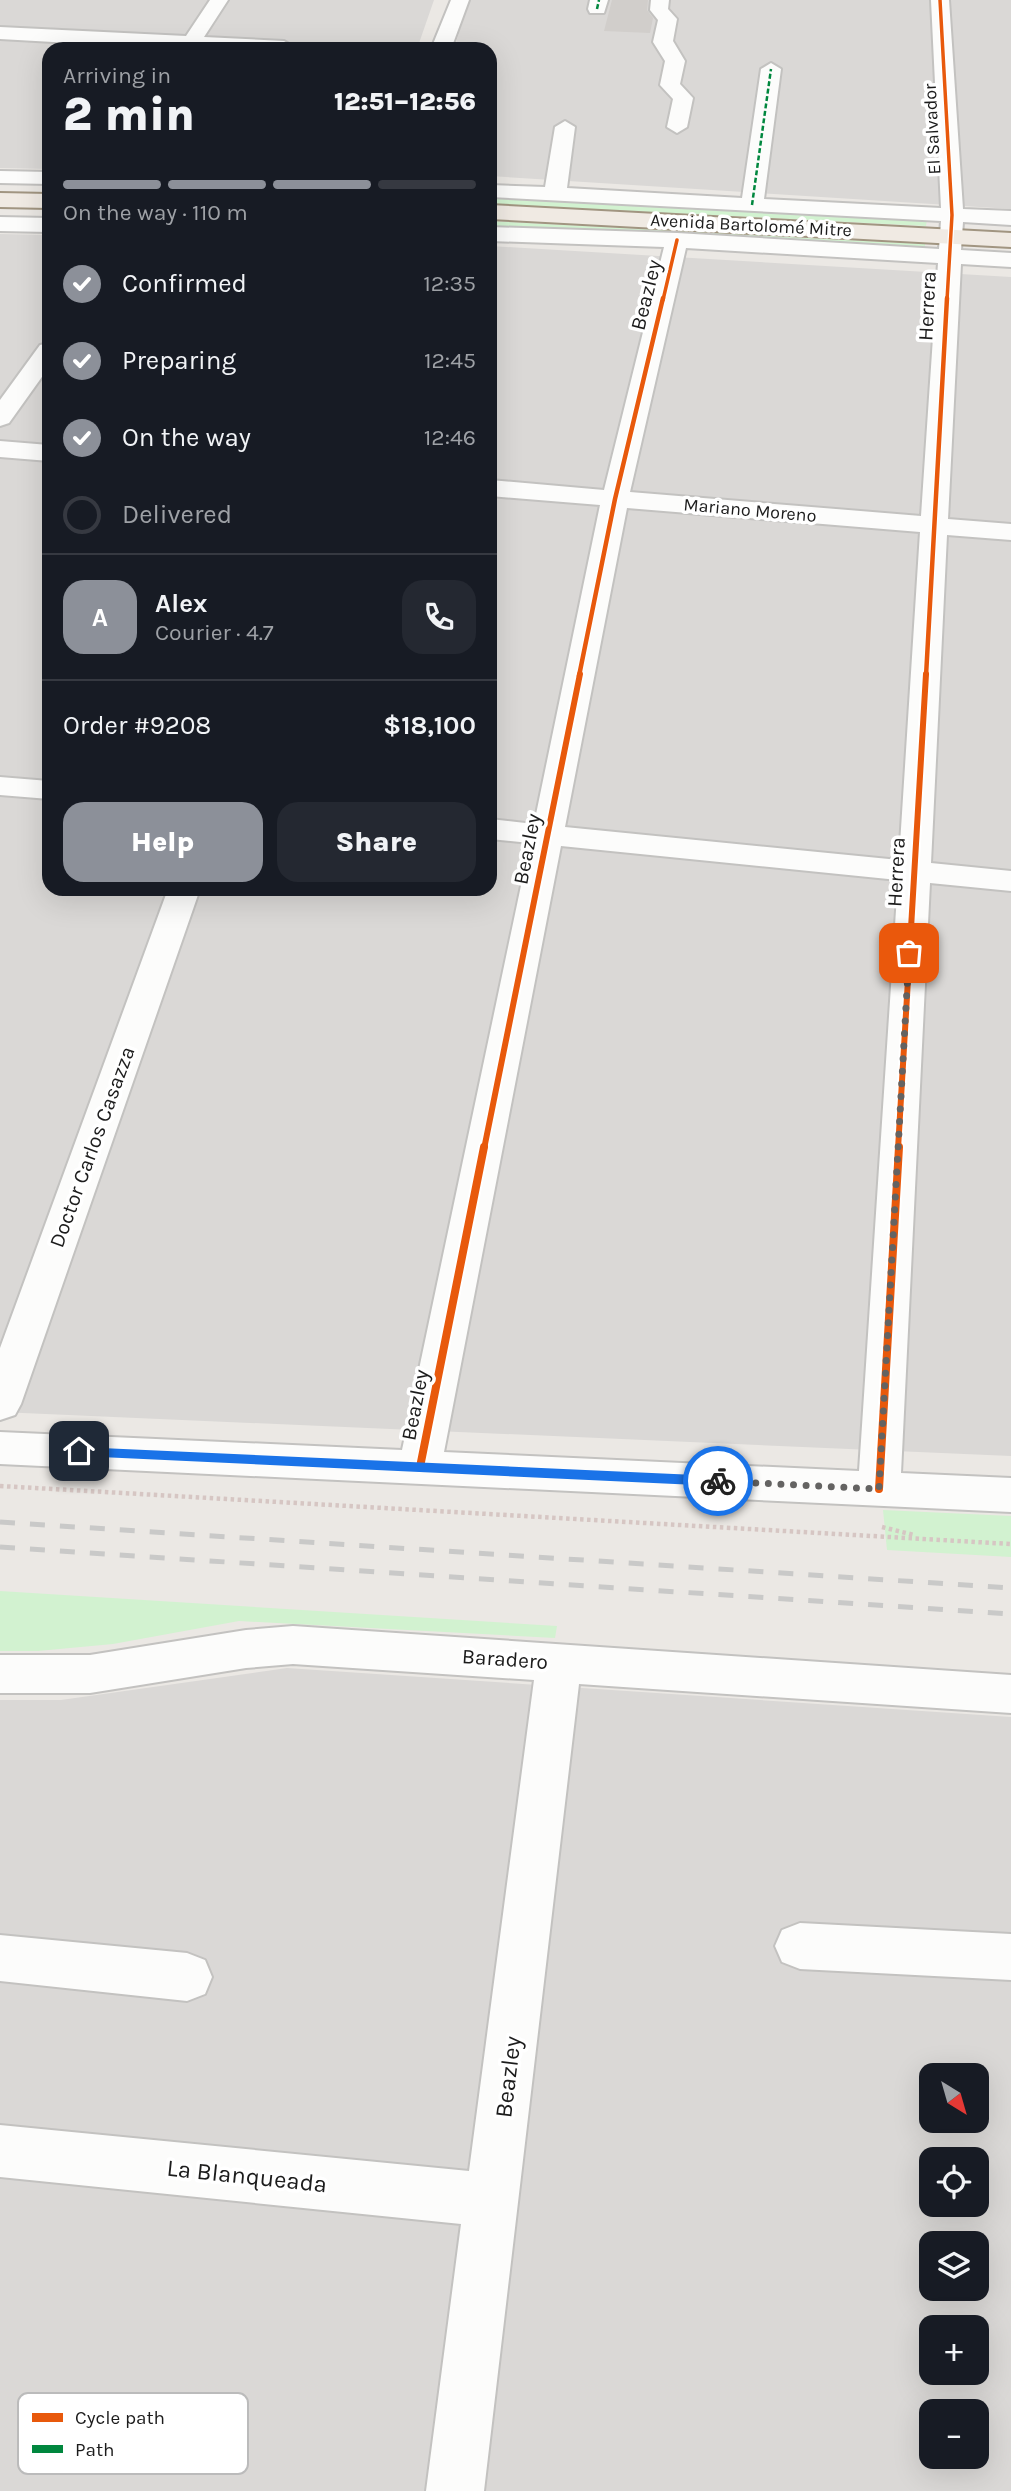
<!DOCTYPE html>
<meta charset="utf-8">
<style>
:root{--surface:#171b24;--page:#242831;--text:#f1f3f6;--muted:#9ea1a6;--line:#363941;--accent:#8c9099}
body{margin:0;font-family:Karla,sans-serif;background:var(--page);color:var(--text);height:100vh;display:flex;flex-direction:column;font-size:26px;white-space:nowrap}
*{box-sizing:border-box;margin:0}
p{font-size:23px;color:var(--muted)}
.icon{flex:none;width:38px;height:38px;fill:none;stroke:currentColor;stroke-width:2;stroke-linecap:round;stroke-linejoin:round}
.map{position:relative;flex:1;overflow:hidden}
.sheet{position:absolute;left:42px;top:42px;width:455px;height:854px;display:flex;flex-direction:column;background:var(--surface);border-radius:21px;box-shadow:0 7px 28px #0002}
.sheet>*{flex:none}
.needle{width:46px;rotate:143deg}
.controls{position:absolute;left:919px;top:2063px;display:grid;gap:14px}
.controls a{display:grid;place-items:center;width:70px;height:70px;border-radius:14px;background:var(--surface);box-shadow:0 7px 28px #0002;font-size:35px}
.pin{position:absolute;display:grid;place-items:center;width:60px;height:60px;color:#fff;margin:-30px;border-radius:14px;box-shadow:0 4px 10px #0006}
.courier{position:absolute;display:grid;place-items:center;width:70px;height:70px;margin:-35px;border:5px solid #1a73e8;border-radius:50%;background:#fff;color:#222;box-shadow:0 2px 9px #0007}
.headline em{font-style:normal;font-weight:800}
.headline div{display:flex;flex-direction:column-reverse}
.headline{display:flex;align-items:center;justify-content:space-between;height:119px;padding:0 21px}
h1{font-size:46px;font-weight:800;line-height:52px}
.bar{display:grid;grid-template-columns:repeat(4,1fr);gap:10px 7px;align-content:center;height:84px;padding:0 21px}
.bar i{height:9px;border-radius:5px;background:var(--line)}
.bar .active{background:var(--accent)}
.bar p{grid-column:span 4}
.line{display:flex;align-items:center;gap:18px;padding:0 21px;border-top:2px solid var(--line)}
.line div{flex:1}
.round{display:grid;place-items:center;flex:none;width:74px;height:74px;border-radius:21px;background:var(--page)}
ol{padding:0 21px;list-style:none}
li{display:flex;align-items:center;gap:21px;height:77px}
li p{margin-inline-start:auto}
li .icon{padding:7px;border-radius:50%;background:var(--accent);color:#fff;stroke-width:4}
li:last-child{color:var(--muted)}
li i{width:38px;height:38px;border:4px solid var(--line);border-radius:50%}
.cta{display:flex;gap:14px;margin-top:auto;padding:14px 21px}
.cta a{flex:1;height:80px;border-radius:21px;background:var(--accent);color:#fff;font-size:28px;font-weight:800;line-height:80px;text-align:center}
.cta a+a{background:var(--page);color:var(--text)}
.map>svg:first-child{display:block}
</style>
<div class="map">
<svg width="1011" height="2491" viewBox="0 0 1011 2491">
<rect width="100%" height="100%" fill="#ebe8e4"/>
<path fill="#dad8d6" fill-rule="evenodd" d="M 0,0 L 434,0 L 417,49 L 49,49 L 49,169 L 0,168 Z
M 469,0 L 1011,0 L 1011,209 L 490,176 L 490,49 L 454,49 Z
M 0,234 L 49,235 L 49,889 L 490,889 L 490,246 L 1011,277 L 1011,1456 L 0,1412 Z
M 287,1668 L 1011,1717 L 1011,2491 L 0,2491 L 0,1700 L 61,1700 ZM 931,2076 L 976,2076 L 976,2121 L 931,2121 ZM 931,2160 L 976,2160 L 976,2205 L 931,2205 ZM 931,2244 L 976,2244 L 976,2289 L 931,2289 ZM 931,2328 L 976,2328 L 976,2373 L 931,2373 ZM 931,2412 L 976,2412 L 976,2457 L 931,2457 Z"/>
<path fill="#d2f2d0" d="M 490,197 L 927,219 L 926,226 L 490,204 Z
M 490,221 L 925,244 L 925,250 L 490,229 Z
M 883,1510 L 1011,1516 L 1011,1557 L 887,1550 Z
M 0,1591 L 557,1626 L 555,1638 L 239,1621 L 113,1644 L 38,1651 L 0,1651 Z"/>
<path fill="#d1cecb" d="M 612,0 L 648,0 L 647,10 L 653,18 L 650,33 L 604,31 Z"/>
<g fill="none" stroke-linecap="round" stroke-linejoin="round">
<defs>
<path id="minor" d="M 210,0 L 228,0 L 204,37 L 284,41 L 294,47 L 177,49 L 0,39 L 0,27 L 186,36 Z
M 451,0 L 469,0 L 451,49 L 431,49 Z
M 590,0 L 608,0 L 604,13 L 590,13 L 588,9 Z
M 651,0 L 669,0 L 668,9 L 677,19 L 673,41 L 685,61 L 680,84 L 693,98 L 687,127 L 677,133 L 667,127 L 673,99 L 660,85 L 665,61 L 653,42 L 658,20 L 650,10 Z
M 931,0 L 949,0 L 963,209 L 1011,211 L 1011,225 L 963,222 L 961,250 L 1011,253 L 1011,267 L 961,264 L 948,519 L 1011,524 L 1011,540 L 947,535 L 931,863 L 1011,871 L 1011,891 L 930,883 L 901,1473 L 1011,1478 L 1011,1512 L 0,1464 L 0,1432 L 402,1450 L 530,843 L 490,839 L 490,819 L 534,824 L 600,505 L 490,496 L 490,480 L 604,490 L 664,247 L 490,241 L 490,227 L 677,233 L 939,249 L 941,221 L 490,197 L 490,185 L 545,187 L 555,127 L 565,121 L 575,127 L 567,188 L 742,198 L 761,69 L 771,63 L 781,69 L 764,199 L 941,208 ZM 686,248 L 938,263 L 921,516 L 630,492 ZM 627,508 L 920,532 L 899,860 L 565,827 ZM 561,846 L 898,880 L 859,1471 L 444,1452 Z
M 0,171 L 49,172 L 49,184 L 0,183 Z
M 0,217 L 49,218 L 49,232 L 0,231 Z
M 49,343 L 49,367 L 9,423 L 0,426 L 0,400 L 40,345 Z
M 0,441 L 49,445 L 49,461 L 0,457 Z
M 0,777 L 49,781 L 49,799 L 0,795 Z
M 168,889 L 200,889 L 21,1404 L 15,1415 L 0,1420 L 0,1348 Z
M 293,1626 L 1011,1675 L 1011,1713 L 579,1684 L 484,2491 L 426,2491 L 461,2224 L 0,2177 L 0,2125 L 469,2171 L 534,1680 L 293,1664 L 246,1668 L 90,1693 L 0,1693 L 0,1655 L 90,1655 L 246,1630 Z
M 800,1923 L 1011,1934 L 1011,1980 L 800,1969 L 782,1962 L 775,1946 L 782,1930 Z
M 0,1935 L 187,1953 L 205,1960 L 212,1977 L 205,1994 L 187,2001 L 0,1981 Z"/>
<path id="major" d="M 0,193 L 49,194 L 49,208 L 0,207 Z
M 490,205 L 1011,233 L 1011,247 L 490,219 Z"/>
</defs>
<use href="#minor" stroke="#c3c2c0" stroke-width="4"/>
<use href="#major" stroke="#a19581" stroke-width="4"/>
<path stroke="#d6c6c3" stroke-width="4.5" stroke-dasharray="3.5 3.5" stroke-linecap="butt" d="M 0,1486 L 1011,1544
M 882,1527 L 914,1535"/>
<use href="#minor" fill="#fcfcfb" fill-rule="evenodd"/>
<use href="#major" fill="#f0eae3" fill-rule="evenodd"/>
<path stroke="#c9c9c8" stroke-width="5" stroke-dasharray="15 15" stroke-linecap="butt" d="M 0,1522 L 1011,1588
M 0,1547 L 1011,1614"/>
<path stroke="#00873e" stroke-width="2.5" stroke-dasharray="5 2.5" stroke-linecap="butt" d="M 597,9 L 599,0
M 752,205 L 771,69"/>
<defs>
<path id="cycleway-far3" d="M 940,0 L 952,215 L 947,300
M 663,300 L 677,240"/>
<path id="cycleway-far2" d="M 579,676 L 615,499 L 663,298
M 926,676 L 947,298"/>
<path id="cycleway-far1" d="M 484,1149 L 580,674
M 898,1149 L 926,674"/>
<path id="cycleway" d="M 420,1467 L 484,1147
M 879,1489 L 899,1147"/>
</defs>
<use href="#cycleway-far3" stroke="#fff" stroke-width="6"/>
<use href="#cycleway-far2" stroke="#fff" stroke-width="7"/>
<use href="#cycleway-far1" stroke="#fff" stroke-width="10"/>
<use href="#cycleway" stroke="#fff" stroke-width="12"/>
<use href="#cycleway-far3" stroke="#e8590c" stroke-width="3.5"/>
<use href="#cycleway-far2" stroke="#e8590c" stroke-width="4.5"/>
<use href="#cycleway-far1" stroke="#e8590c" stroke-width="6"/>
<use href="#cycleway" stroke="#e8590c" stroke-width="8"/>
</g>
<path fill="#1a73e8" d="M 79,1447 L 718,1476 L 725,1481 L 718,1486 L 79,1456 L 73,1451 Z"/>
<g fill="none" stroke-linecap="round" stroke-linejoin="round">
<path stroke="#646362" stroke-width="7" stroke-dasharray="0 12.6" d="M 718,1481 L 879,1489 L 909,953"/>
</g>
<g text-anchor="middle" stroke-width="7" stroke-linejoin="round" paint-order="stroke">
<g font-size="18" fill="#1c1c1c" stroke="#fff">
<text transform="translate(932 129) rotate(-93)" y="6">El Salvador</text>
<text transform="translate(751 225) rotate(3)" y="6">Avenida Bartolomé Mitre</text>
<text transform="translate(750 510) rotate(5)" y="6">Mariano Moreno</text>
</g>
<g font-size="21" fill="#1c1c1c" stroke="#fff">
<text transform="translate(646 295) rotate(-76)" y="7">Beazley</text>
<text transform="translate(927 306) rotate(-87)" y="7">Herrera</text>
<text transform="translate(527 849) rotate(-79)" y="7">Beazley</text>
<text transform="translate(896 872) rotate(-87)" y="7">Herrera</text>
<text transform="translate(92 1147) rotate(-70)" y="7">Doctor Carlos Casazza</text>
<text transform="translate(415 1405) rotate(-79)" y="7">Beazley</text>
<text transform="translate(505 1659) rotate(4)" y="7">Baradero</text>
</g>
<g font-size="24" fill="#1c1c1c" stroke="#fff">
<text transform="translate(508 2077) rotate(-83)" y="8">Beazley</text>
<text transform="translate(247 2176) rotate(6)" y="8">La Blanqueada</text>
</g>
</g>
<rect x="18" y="2393" width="230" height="81" rx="10" fill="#fff" stroke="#bbb" stroke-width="2"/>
<rect x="32" y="2413" width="31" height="9" fill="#e8590c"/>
<rect x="32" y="2445" width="31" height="8" fill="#00873e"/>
<g font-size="19" fill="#1c1c1c">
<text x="75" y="2424">Cycle path</text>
<text x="75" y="2456">Path</text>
</g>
</svg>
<div class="controls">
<a><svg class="needle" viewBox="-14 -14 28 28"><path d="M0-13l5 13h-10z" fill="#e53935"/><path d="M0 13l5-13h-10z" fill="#9ea1a6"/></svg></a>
<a><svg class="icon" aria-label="locate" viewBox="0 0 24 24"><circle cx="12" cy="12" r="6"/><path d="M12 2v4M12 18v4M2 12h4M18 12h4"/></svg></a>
<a><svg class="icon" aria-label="layers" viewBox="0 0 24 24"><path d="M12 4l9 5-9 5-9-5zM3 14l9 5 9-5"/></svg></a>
<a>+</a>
<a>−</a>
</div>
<div class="pin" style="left:909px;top:953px;background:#ea580c"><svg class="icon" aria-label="bag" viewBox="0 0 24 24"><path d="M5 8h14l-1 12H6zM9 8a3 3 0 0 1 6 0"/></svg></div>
<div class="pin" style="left:79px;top:1451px;background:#1f2937"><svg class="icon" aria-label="home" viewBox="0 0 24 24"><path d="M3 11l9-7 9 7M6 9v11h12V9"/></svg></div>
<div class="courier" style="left:718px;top:1481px"><svg class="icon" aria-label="bike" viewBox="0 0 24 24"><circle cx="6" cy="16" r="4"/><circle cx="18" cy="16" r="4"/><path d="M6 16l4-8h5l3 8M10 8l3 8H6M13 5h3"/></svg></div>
<section class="sheet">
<div class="headline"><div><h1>2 min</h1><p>Arriving in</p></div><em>12:51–12:56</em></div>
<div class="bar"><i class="active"></i><i class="active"></i><i class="active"></i><i></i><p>On the way · 110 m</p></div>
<ol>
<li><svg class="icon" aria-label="check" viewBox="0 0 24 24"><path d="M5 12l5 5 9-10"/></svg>Confirmed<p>12:35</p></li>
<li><svg class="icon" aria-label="check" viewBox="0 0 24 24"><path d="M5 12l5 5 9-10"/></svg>Preparing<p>12:45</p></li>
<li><svg class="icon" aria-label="check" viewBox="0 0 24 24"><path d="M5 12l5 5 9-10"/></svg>On the way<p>12:46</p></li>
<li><i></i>Delivered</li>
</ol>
<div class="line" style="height:126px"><b class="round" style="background:var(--accent);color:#fff">A</b><div><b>Alex</b><p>Courier · 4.7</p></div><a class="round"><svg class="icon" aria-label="phone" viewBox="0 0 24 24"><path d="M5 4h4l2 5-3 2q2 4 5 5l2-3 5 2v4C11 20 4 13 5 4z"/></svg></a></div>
<div class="line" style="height:91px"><div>Order #9208</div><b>$18,100</b></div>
<div class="cta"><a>Help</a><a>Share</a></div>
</section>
</div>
